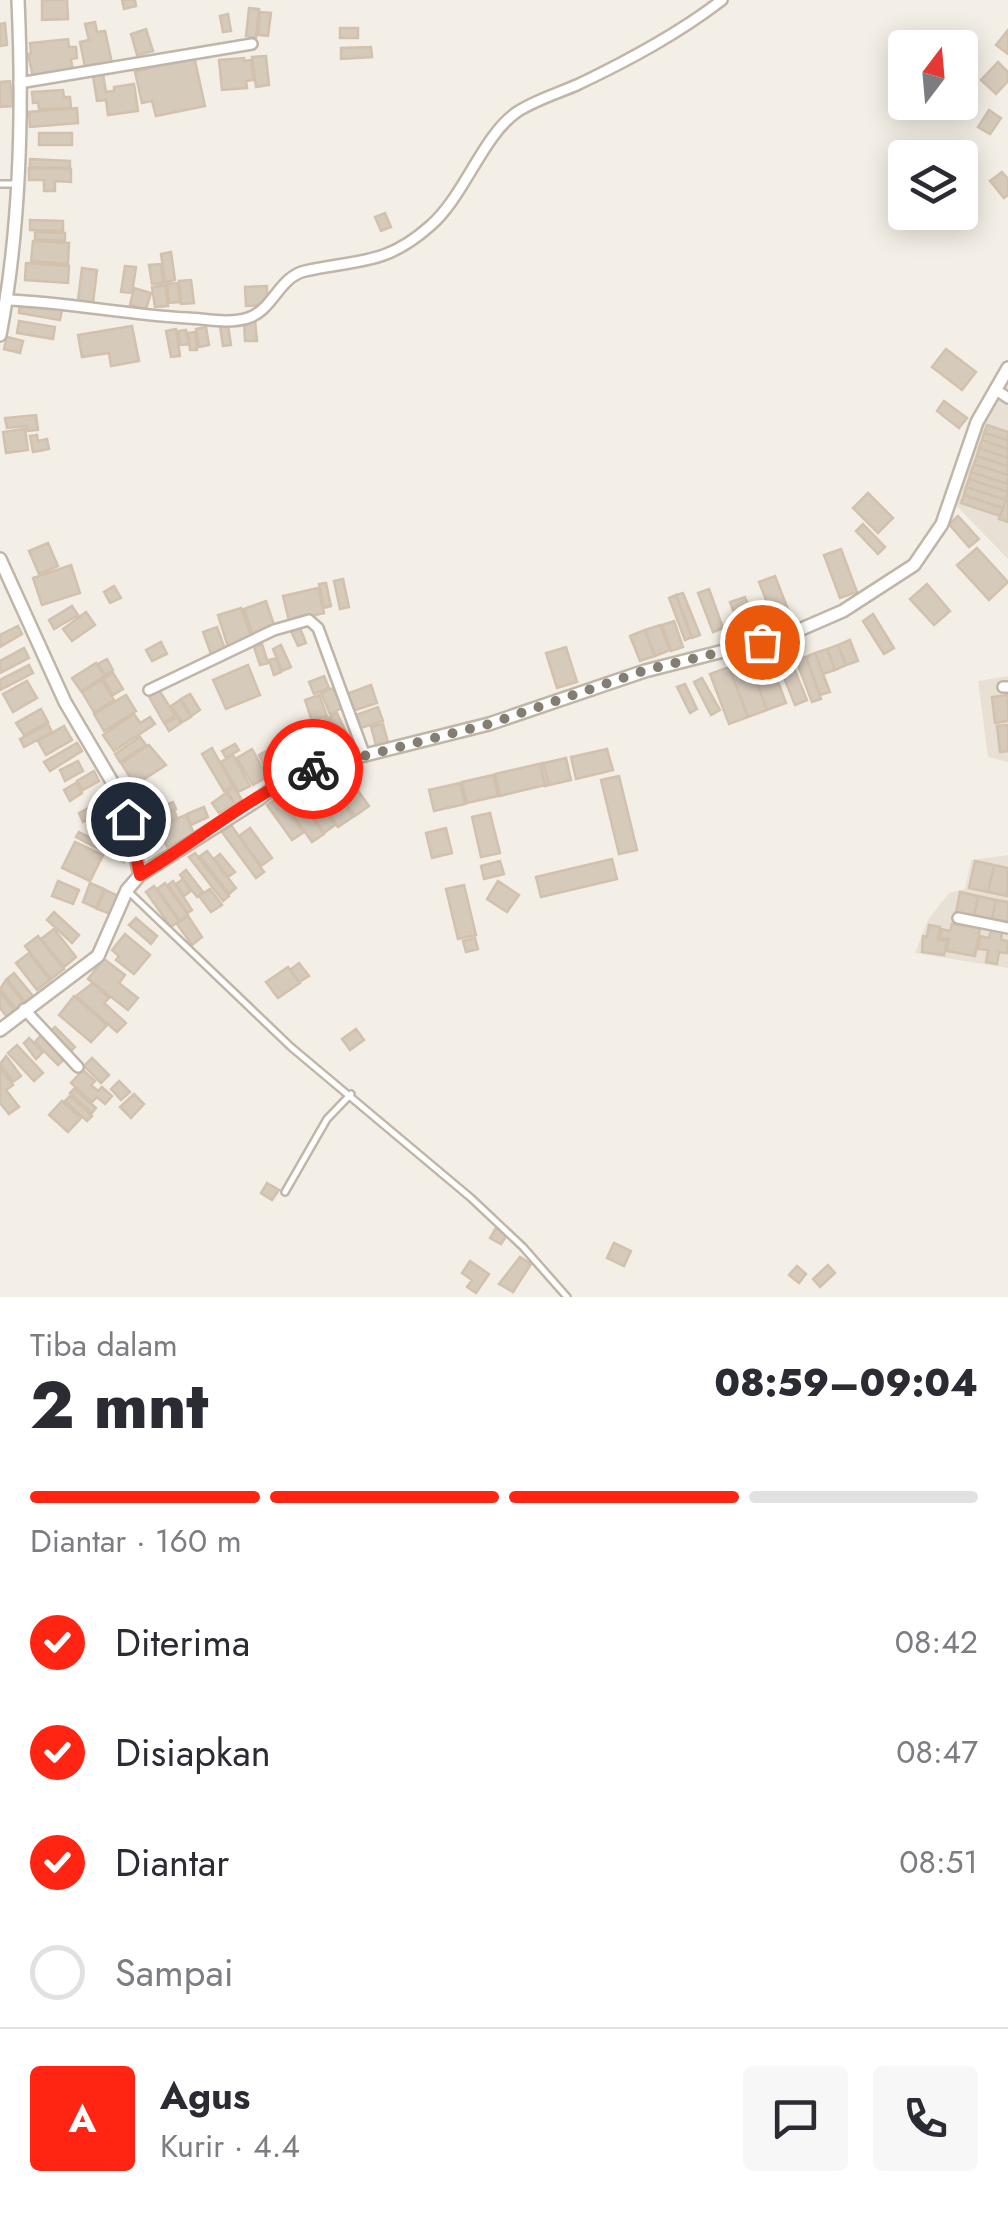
<!DOCTYPE html>
<html lang="id">
<meta charset="utf-8">
<style>
:root{--surface:#fff;--page:#f7f7f7;--text:#2b2b33;--muted:#7c7c81;--line:#e1e1e2;--accent:#ff2512}
body{margin:0;font-family:Jost,sans-serif;background:var(--page);color:var(--text);height:100vh;display:flex;flex-direction:column;font-size:38px;white-space:nowrap}
*{box-sizing:border-box;margin:0}
p{font-size:32px;color:var(--muted)}
.icon{flex:none;width:55px;height:55px;fill:none;stroke:currentColor;stroke-width:2;stroke-linecap:round;stroke-linejoin:round}
.map{position:relative;height:1297px;overflow:hidden}
.sheet{display:flex;flex-direction:column;background:var(--surface);flex:1}
.sheet>*{flex:none}
.needle{width:65px;rotate:16deg}
.controls{position:absolute;left:888px;top:30px;display:grid;gap:20px}
.controls a{display:grid;place-items:center;width:90px;height:90px;border-radius:10px;background:var(--surface);box-shadow:0 5px 25px #0003;font-size:50px}
.pin{position:absolute;display:grid;place-items:center;width:85px;height:85px;color:#fff;margin:-42px;border:5px solid #fff;border-radius:50%;box-shadow:0 2px 10px #0007}
.courier{position:absolute;display:grid;place-items:center;width:100px;height:100px;margin:-50px;border:8px solid #ff2512;border-radius:50%;background:#fff;color:#222;box-shadow:0 2px 12px #0007}
.overview em{font-style:normal;font-weight:800}
.overview div{display:flex;flex-direction:column-reverse}
.overview{display:flex;align-items:center;justify-content:space-between;height:170px;padding:0 30px}
h1{font-size:65px;font-weight:800;line-height:75px}
.bar{display:grid;grid-template-columns:repeat(4,1fr);gap:15px 10px;align-content:center;height:120px;padding:0 30px}
.bar i{height:12px;border-radius:8px;background:var(--line)}
.bar .active{background:var(--accent)}
.bar p{grid-column:span 4}
.line{display:flex;align-items:center;gap:25px;padding:0 30px;border-top:2px solid var(--line)}
.line div{flex:1}
.round{display:grid;place-items:center;flex:none;width:105px;height:105px;border-radius:10px;background:var(--page)}
ol{padding:0 30px;list-style:none}
li{display:flex;align-items:center;gap:30px;height:110px}
li p{margin-inline-start:auto}
li .icon{padding:10px;border-radius:50%;background:var(--accent);color:#fff;stroke-width:4}
li:last-child{color:var(--muted)}
li i{width:55px;height:55px;border:5px solid var(--line);border-radius:50%}
.map>svg:first-child{display:block}
</style>
<div class="map">
<svg width="1008" height="1297" viewBox="0 0 1008 1297">
<rect width="100%" height="100%" fill="#f4efe6"/>
<path fill="#e8e0d4" d="M 1008,376 L 1008,559 L 956,505 L 990,406 Z
M 1008,676 L 1008,762 L 988,757 L 978,681 Z
M 1008,855 L 1008,968 L 915,953 L 928,920 L 949,893 L 965,889 L 971,860 Z"/>
<path fill="#d6cabb" stroke="#d2c1ad" stroke-width="2.5" d="M 42,0 L 67,0 L 68,19 L 42,20 Z
M 122,0 L 135,0 L 136,6 L 124,9 Z
M 249,8 L 259,9 L 256,38 L 246,36 Z
M 260,12 L 271,13 L 268,36 L 258,35 Z
M 228,14 L 231,31 L 223,32 L 220,16 Z
M 95,22 L 97,32 L 105,31 L 112,63 L 85,67 L 80,42 L 89,40 L 85,24 Z
M 5,23 L 7,45 L 0,46 L 0,24 Z
M 340,28 L 358,28 L 358,38 L 340,38 Z
M 146,29 L 153,51 L 137,55 L 131,34 Z
M 1008,30 L 1008,54 L 996,45 Z
M 68,39 L 69,47 L 76,47 L 77,58 L 71,59 L 73,72 L 33,77 L 28,54 L 31,54 L 30,43 Z
M 371,47 L 372,57 L 341,59 L 341,48 Z
M 194,56 L 205,106 L 156,116 L 152,101 L 142,103 L 135,72 Z
M 266,56 L 269,85 L 256,87 L 252,57 Z
M 244,58 L 244,61 L 251,60 L 254,80 L 246,81 L 247,88 L 222,90 L 219,60 Z
M 998,62 L 1008,72 L 1008,81 L 996,94 L 981,80 Z
M 103,74 L 106,92 L 114,91 L 114,87 L 134,84 L 138,111 L 108,115 L 106,100 L 97,101 L 93,76 Z
M 10,81 L 13,106 L 0,107 L 0,82 Z
M 63,90 L 64,97 L 70,97 L 71,108 L 39,109 L 38,102 L 33,103 L 32,92 Z
M 77,108 L 78,123 L 30,127 L 29,112 Z
M 989,110 L 1001,118 L 990,134 L 978,127 Z
M 39,133 L 72,133 L 72,145 L 39,145 Z
M 30,159 L 70,161 L 70,168 L 30,167 Z
M 29,168 L 71,169 L 71,182 L 55,181 L 55,191 L 44,191 L 44,180 L 29,180 Z
M 1002,172 L 1008,179 L 1008,195 L 1004,198 L 990,181 Z
M 385,213 L 391,227 L 381,231 L 375,217 Z
M 30,220 L 63,221 L 63,231 L 30,230 Z
M 35,232 L 65,233 L 65,241 L 35,239 Z
M 33,241 L 69,243 L 68,264 L 31,261 Z
M 171,252 L 175,280 L 165,282 L 161,254 Z
M 26,263 L 69,266 L 68,283 L 25,280 Z
M 161,264 L 163,283 L 152,284 L 149,265 Z
M 125,266 L 136,267 L 132,293 L 121,292 Z
M 82,268 L 97,270 L 93,303 L 78,300 Z
M 191,280 L 194,303 L 181,304 L 179,281 Z
M 178,283 L 180,302 L 169,303 L 167,284 Z
M 165,285 L 168,306 L 155,307 L 152,287 Z
M 267,286 L 267,305 L 246,306 L 245,287 Z
M 134,288 L 151,293 L 146,309 L 130,305 Z
M 20,302 L 62,310 L 60,320 L 19,313 Z
M 255,320 L 257,341 L 245,341 L 244,321 Z
M 19,321 L 55,327 L 53,339 L 17,333 Z
M 228,325 L 231,345 L 223,346 L 220,326 Z
M 132,326 L 139,361 L 111,366 L 109,353 L 82,357 L 78,335 Z
M 206,327 L 209,345 L 199,347 L 196,329 Z
M 176,329 L 180,356 L 171,357 L 166,331 Z
M 186,330 L 189,344 L 180,345 L 178,331 Z
M 195,332 L 197,350 L 190,350 L 188,333 Z
M 7,337 L 23,341 L 20,353 L 4,349 Z
M 946,349 L 976,372 L 962,390 L 932,367 Z
M 944,401 L 967,418 L 959,428 L 937,411 Z
M 36,415 L 38,430 L 28,431 L 27,426 L 7,428 L 5,418 Z
M 987,425 L 1008,432 L 1008,440 L 984,433 Z
M 25,429 L 28,450 L 6,453 L 3,432 Z
M 984,433 L 1008,440 L 1008,449 L 982,440 Z
M 37,435 L 38,441 L 47,439 L 49,449 L 33,452 L 30,436 Z
M 982,440 L 1008,449 L 1008,458 L 979,448 Z
M 979,448 L 1008,458 L 1008,466 L 977,456 Z
M 977,456 L 1008,466 L 1008,475 L 974,464 Z
M 974,464 L 1008,475 L 1008,484 L 971,472 Z
M 971,472 L 1008,484 L 1008,492 L 969,479 Z
M 969,479 L 1008,492 L 1006,500 L 966,487 Z
M 966,487 L 1006,500 L 1003,508 L 964,495 Z
M 868,493 L 893,518 L 878,533 L 853,508 Z
M 964,495 L 1003,508 L 1000,516 L 961,503 Z
M 1007,498 L 1008,499 L 1008,522 L 999,519 Z
M 958,516 L 979,539 L 969,547 L 949,524 Z
M 863,524 L 885,547 L 878,554 L 856,531 Z
M 48,543 L 58,566 L 39,574 L 29,551 Z
M 977,548 L 1008,582 L 989,600 L 957,565 Z
M 841,549 L 857,592 L 840,598 L 824,555 Z
M 71,565 L 80,593 L 42,605 L 33,578 Z
M 775,576 L 794,625 L 778,631 L 759,582 Z
M 343,579 L 349,607 L 340,609 L 334,581 Z
M 326,583 L 331,606 L 324,608 L 319,584 Z
M 927,584 L 950,611 L 934,625 L 910,599 Z
M 114,586 L 121,598 L 110,603 L 104,592 Z
M 318,588 L 324,613 L 289,621 L 283,596 Z
M 709,589 L 723,628 L 713,632 L 698,593 Z
M 683,593 L 700,635 L 692,638 L 676,595 Z
M 676,595 L 692,637 L 685,640 L 669,598 Z
M 745,597 L 755,622 L 740,628 L 730,602 Z
M 266,601 L 275,628 L 253,636 L 244,609 Z
M 72,606 L 78,615 L 54,629 L 49,620 Z
M 241,608 L 252,639 L 228,647 L 218,615 Z
M 86,612 L 95,625 L 72,641 L 63,629 Z
M 873,614 L 894,648 L 884,654 L 863,621 Z
M 674,621 L 683,647 L 671,651 L 662,625 Z
M 660,625 L 670,650 L 655,656 L 645,630 Z
M 18,626 L 22,634 L 0,647 L 0,635 Z
M 217,627 L 225,649 L 211,654 L 203,632 Z
M 300,628 L 306,643 L 298,646 L 291,631 Z
M 645,630 L 655,656 L 640,661 L 630,636 Z
M 850,640 L 858,661 L 846,665 L 838,645 Z
M 161,642 L 167,654 L 152,661 L 146,650 Z
M 262,644 L 268,663 L 260,665 L 254,647 Z
M 281,645 L 291,667 L 282,671 L 273,649 Z
M 838,645 L 846,665 L 835,670 L 827,649 Z
M 566,647 L 577,682 L 557,688 L 546,653 Z
M 24,648 L 29,658 L 0,673 L 0,661 Z
M 827,649 L 835,670 L 823,674 L 815,653 Z
M 767,653 L 786,703 L 767,710 L 748,660 Z
M 815,653 L 830,692 L 820,695 L 806,657 Z
M 806,657 L 821,699 L 812,702 L 796,660 Z
M 276,658 L 281,672 L 274,675 L 269,660 Z
M 107,659 L 113,670 L 105,675 L 98,664 Z
M 748,660 L 767,710 L 748,717 L 729,667 Z
M 96,663 L 105,676 L 81,691 L 72,678 Z
M 29,665 L 33,673 L 0,690 L 0,680 Z
M 248,665 L 260,695 L 226,709 L 213,680 Z
M 793,666 L 807,700 L 795,705 L 781,670 Z
M 729,667 L 748,717 L 729,724 L 710,674 Z
M 113,673 L 123,689 L 113,695 L 103,679 Z
M 324,676 L 329,688 L 314,694 L 309,682 Z
M 702,678 L 720,710 L 711,715 L 694,682 Z
M 102,680 L 114,700 L 94,712 L 82,692 Z
M 27,681 L 37,698 L 13,712 L 3,694 Z
M 685,684 L 697,709 L 690,713 L 677,687 Z
M 371,685 L 377,703 L 353,711 L 347,694 Z
M 157,687 L 175,715 L 164,723 L 147,693 Z
M 333,688 L 342,708 L 330,714 L 321,693 Z
M 190,694 L 200,710 L 191,716 L 181,699 Z
M 126,695 L 136,711 L 104,731 L 94,714 Z
M 319,695 L 327,716 L 312,721 L 305,700 Z
M 1008,695 L 1008,721 L 995,723 L 992,697 Z
M 180,700 L 191,717 L 182,722 L 171,706 Z
M 378,707 L 383,721 L 361,728 L 356,715 Z
M 41,709 L 48,722 L 24,735 L 16,723 Z
M 337,713 L 347,734 L 339,737 L 330,717 Z
M 134,714 L 140,723 L 150,717 L 155,724 L 114,751 L 103,735 Z
M 177,717 L 181,723 L 169,731 L 165,724 Z
M 328,718 L 336,736 L 323,743 L 314,725 Z
M 48,724 L 52,732 L 24,747 L 20,739 Z
M 383,724 L 389,746 L 377,749 L 371,727 Z
M 1008,725 L 1008,751 L 1000,752 L 997,726 Z
M 64,726 L 72,740 L 46,755 L 38,741 Z
M 314,728 L 323,748 L 317,751 L 307,731 Z
M 288,731 L 297,747 L 288,752 L 279,736 Z
M 301,732 L 313,752 L 305,756 L 294,737 Z
M 140,737 L 146,745 L 120,762 L 115,754 Z
M 77,743 L 82,751 L 50,771 L 44,762 Z
M 235,744 L 239,750 L 226,758 L 222,751 Z
M 149,745 L 166,765 L 135,785 L 121,763 Z
M 212,748 L 233,786 L 224,791 L 202,754 Z
M 252,749 L 267,777 L 253,785 L 237,758 Z
M 270,749 L 281,769 L 269,775 L 259,755 Z
M 286,749 L 295,766 L 285,772 L 275,755 Z
M 299,749 L 308,765 L 299,770 L 290,753 Z
M 607,749 L 613,770 L 576,779 L 571,757 Z
M 233,755 L 250,786 L 238,792 L 221,762 Z
M 566,758 L 571,780 L 545,786 L 540,764 Z
M 78,761 L 83,771 L 65,781 L 60,770 Z
M 543,763 L 549,784 L 500,796 L 495,774 Z
M 94,771 L 99,781 L 83,790 L 77,781 Z
M 493,775 L 498,796 L 467,803 L 462,782 Z
M 619,776 L 637,850 L 619,854 L 601,780 Z
M 327,781 L 353,817 L 338,827 L 314,791 Z
M 351,781 L 369,806 L 355,816 L 337,791 Z
M 76,783 L 82,793 L 70,801 L 64,790 Z
M 460,783 L 465,804 L 434,811 L 429,790 Z
M 234,787 L 242,800 L 235,804 L 227,791 Z
M 312,792 L 335,825 L 324,833 L 306,807 L 309,805 L 304,797 Z
M 226,793 L 235,804 L 219,813 L 212,803 Z
M 296,796 L 324,834 L 312,842 L 285,804 Z
M 106,799 L 114,816 L 101,822 L 97,815 L 83,822 L 79,813 Z
M 276,799 L 304,832 L 292,840 L 267,805 Z
M 173,802 L 176,809 L 161,815 L 158,808 Z
M 204,807 L 208,817 L 191,825 L 187,814 Z
M 155,808 L 162,824 L 154,827 L 148,811 Z
M 174,810 L 177,818 L 164,823 L 161,815 Z
M 490,813 L 500,853 L 481,857 L 472,817 Z
M 186,815 L 194,834 L 167,847 L 162,835 L 153,838 L 150,830 Z
M 231,825 L 264,872 L 256,878 L 222,832 Z
M 250,828 L 272,858 L 261,866 L 239,836 Z
M 446,828 L 452,853 L 432,858 L 426,833 Z
M 79,832 L 109,847 L 106,853 L 76,837 Z
M 75,842 L 103,855 L 90,881 L 62,868 Z
M 112,848 L 127,856 L 124,862 L 109,854 Z
M 207,851 L 236,888 L 229,894 L 200,856 Z
M 195,853 L 229,896 L 223,901 L 189,857 Z
M 220,854 L 235,872 L 228,877 L 214,859 Z
M 612,859 L 617,879 L 541,897 L 536,877 Z
M 500,861 L 504,874 L 484,879 L 481,866 Z
M 975,861 L 994,865 L 988,892 L 969,888 Z
M 994,865 L 1008,868 L 1007,896 L 988,892 Z
M 186,870 L 203,892 L 197,897 L 180,875 Z
M 183,879 L 191,891 L 184,896 L 176,884 Z
M 58,881 L 79,890 L 73,904 L 52,896 Z
M 173,881 L 192,910 L 187,913 L 168,885 Z
M 498,881 L 519,895 L 507,912 L 487,899 Z
M 90,883 L 104,889 L 96,908 L 83,902 Z
M 165,883 L 188,915 L 180,921 L 157,889 Z
M 464,885 L 476,935 L 458,939 L 446,889 Z
M 154,886 L 179,921 L 171,927 L 146,892 Z
M 210,889 L 222,905 L 211,912 L 199,896 Z
M 105,890 L 118,896 L 111,914 L 97,909 Z
M 960,892 L 978,896 L 974,916 L 956,912 Z
M 978,896 L 996,900 L 992,919 L 974,916 Z
M 996,900 L 1008,902 L 1008,922 L 992,919 Z
M 54,912 L 79,935 L 72,943 L 47,920 Z
M 188,916 L 202,937 L 192,945 L 177,924 Z
M 136,918 L 157,936 L 151,944 L 129,925 Z
M 952,924 L 980,928 L 975,956 L 947,951 L 949,939 L 940,938 L 941,929 L 950,931 Z
M 929,925 L 940,927 L 938,940 L 947,941 L 944,955 L 922,952 L 923,936 L 927,937 Z
M 54,929 L 76,957 L 64,967 L 41,939 Z
M 991,930 L 1002,932 L 1001,940 L 1008,941 L 1007,953 L 999,952 L 997,964 L 986,962 L 988,950 L 978,949 L 980,936 L 989,938 Z
M 125,934 L 150,955 L 134,974 L 116,960 L 119,956 L 112,950 Z
M 38,936 L 64,969 L 51,979 L 25,946 Z
M 475,938 L 478,949 L 466,952 L 463,941 Z
M 29,953 L 50,980 L 37,990 L 16,963 Z
M 104,959 L 125,975 L 119,983 L 138,998 L 128,1010 L 88,979 Z
M 299,963 L 309,976 L 299,982 L 290,970 Z
M 288,967 L 300,983 L 278,998 L 266,982 Z
M 14,973 L 33,996 L 25,1002 L 7,979 Z
M 6,980 L 24,1003 L 16,1009 L 0,989 Z
M 93,983 L 109,998 L 104,1003 L 126,1023 L 117,1032 L 76,996 Z
M 0,992 L 14,1010 L 7,1017 L 0,1008 Z
M 74,996 L 107,1025 L 91,1042 L 59,1015 Z
M 55,1027 L 75,1047 L 69,1053 L 49,1033 Z
M 356,1029 L 364,1040 L 350,1050 L 342,1039 Z
M 42,1034 L 66,1058 L 58,1065 L 35,1042 Z
M 29,1038 L 43,1052 L 36,1059 L 24,1043 Z
M 17,1045 L 43,1073 L 34,1081 L 8,1053 Z
M 6,1056 L 21,1076 L 13,1082 L 0,1064 Z
M 92,1058 L 109,1075 L 101,1083 L 84,1066 Z
M 0,1068 L 13,1085 L 6,1090 L 19,1107 L 9,1114 L 0,1103 Z
M 83,1070 L 95,1081 L 91,1085 L 98,1091 L 102,1087 L 112,1096 L 105,1104 L 97,1097 L 92,1102 L 71,1083 Z
M 119,1081 L 130,1092 L 121,1100 L 111,1089 Z
M 74,1089 L 96,1108 L 92,1113 L 70,1093 Z
M 134,1094 L 144,1104 L 131,1118 L 120,1107 Z
M 70,1096 L 92,1116 L 87,1121 L 65,1101 Z
M 62,1101 L 81,1118 L 68,1132 L 49,1115 Z
M 267,1183 L 279,1190 L 272,1200 L 261,1193 Z
M 496,1228 L 507,1235 L 501,1244 L 490,1238 Z
M 614,1243 L 631,1251 L 624,1266 L 607,1258 Z
M 520,1257 L 531,1264 L 513,1292 L 499,1284 Z
M 470,1261 L 489,1274 L 476,1293 L 467,1287 L 472,1280 L 462,1273 Z
M 828,1265 L 835,1273 L 820,1287 L 813,1279 Z
M 797,1266 L 806,1274 L 799,1283 L 789,1275 Z"/>
<g fill="none" stroke-linecap="round" stroke-linejoin="round">
<defs>
<path id="service" d="M 0,184 L 17,184
M 129,892 L 291,1047 L 471,1198 L 523,1247 L 567,1297
M 285,1192 L 327,1119 L 351,1094"/>
<path id="minor" d="M 19,83 L 252,44
M 7,300 C 67,302 127,315 188,318 C 207,319 229,324 248,318 C 273,310 279,277 305,271 C 358,259 385,266 430,226 C 464,197 483,135 517,112 C 535,100 559,93 579,84 C 629,60 678,34 722,0
M 995,389 L 1008,398
M 1003,687 L 1008,687
M 149,690 L 274,630 L 309,620 L 318,628 L 365,756
M 958,918 L 1008,928
M 24,1009 L 78,1067"/>
<path id="tertiary" d="M 0,335 C 21,226 23,111 18,0
M 0,559 L 65,702 L 121,797 L 140,875
M 0,1030 L 98,956 L 127,890 L 140,875 L 259,799 L 280,782 L 317,767 L 489,724 L 645,671 L 790,634 L 843,611 L 914,565 L 942,524 L 977,422 L 1008,368"/>
</defs>
<use href="#service" stroke="#c0b6a8" stroke-width="10"/>
<use href="#minor" stroke="#c0b6a8" stroke-width="14"/>
<use href="#tertiary" stroke="#c0b6a8" stroke-width="16"/>
<use href="#service" stroke="#fff" stroke-width="5"/>
<use href="#minor" stroke="#fff" stroke-width="9"/>
<use href="#tertiary" stroke="#fff" stroke-width="11"/>
</g>
<g fill="none" stroke-linecap="round" stroke-linejoin="round">
<path stroke="#847d73" stroke-width="10" stroke-dasharray="0 18" d="M 313,769 L 489,724 L 646,670 L 762,642"/>
<path stroke="#ff2512" stroke-width="12" d="M 128,819 L 140,875 C 198,840 251,794 313,769"/>
</g>
</svg>
<div class="controls">
<a><svg class="needle" viewBox="-14 -14 28 28"><path d="M0-13l5 13h-10z" fill="#e53935"/><path d="M0 13l5-13h-10z" fill="#7c7c81"/></svg></a>
<a><svg class="icon" aria-label="layers" viewBox="0 0 24 24"><path d="M12 4l9 5-9 5-9-5zM3 14l9 5 9-5"/></svg></a>
</div>
<div class="pin" style="left:762px;top:642px;background:#ea580c"><svg class="icon" aria-label="bag" viewBox="0 0 24 24"><path d="M5 8h14l-1 12H6zM9 8a3 3 0 0 1 6 0"/></svg></div>
<div class="pin" style="left:128px;top:819px;background:#1f2937"><svg class="icon" aria-label="home" viewBox="0 0 24 24"><path d="M3 11l9-7 9 7M6 9v11h12V9"/></svg></div>
<div class="courier" style="left:313px;top:769px"><svg class="icon" aria-label="bike" viewBox="0 0 24 24"><circle cx="6" cy="16" r="4"/><circle cx="18" cy="16" r="4"/><path d="M6 16l4-8h5l3 8M10 8l3 8H6M13 5h3"/></svg></div>
</div>
<section class="sheet">
<div class="overview"><div><h1>2 mnt</h1><p>Tiba dalam</p></div><em>08:59–09:04</em></div>
<div class="bar"><i class="active"></i><i class="active"></i><i class="active"></i><i></i><p>Diantar · 160 m</p></div>
<ol>
<li><svg class="icon" aria-label="check" viewBox="0 0 24 24"><path d="M5 12l5 5 9-10"/></svg>Diterima<p>08:42</p></li>
<li><svg class="icon" aria-label="check" viewBox="0 0 24 24"><path d="M5 12l5 5 9-10"/></svg>Disiapkan<p>08:47</p></li>
<li><svg class="icon" aria-label="check" viewBox="0 0 24 24"><path d="M5 12l5 5 9-10"/></svg>Diantar<p>08:51</p></li>
<li><i></i>Sampai</li>
</ol>
<div class="line" style="height:180px"><b class="round" style="background:var(--accent);color:#fff">A</b><div><b>Agus</b><p>Kurir · 4.4</p></div><a class="round"><svg class="icon" aria-label="chat" viewBox="0 0 24 24"><path d="M4 5h16v11H9l-5 4z"/></svg></a><a class="round"><svg class="icon" aria-label="phone" viewBox="0 0 24 24"><path d="M5 4h4l2 5-3 2q2 4 5 5l2-3 5 2v4C11 20 4 13 5 4z"/></svg></a></div>
</section>
